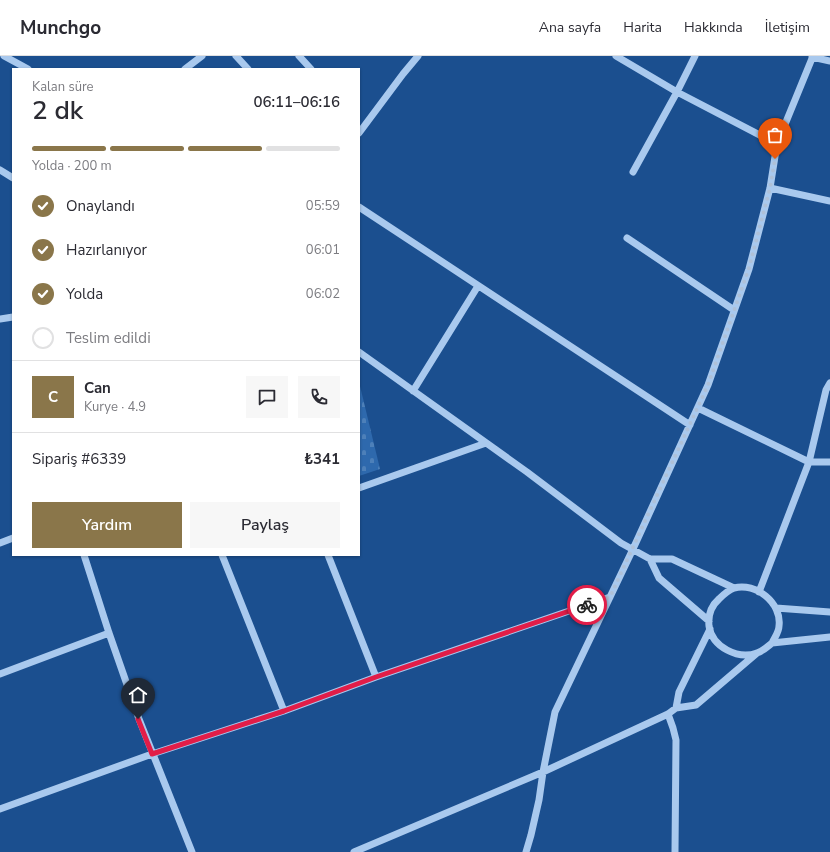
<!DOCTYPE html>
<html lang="tr">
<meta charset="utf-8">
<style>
:root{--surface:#fff;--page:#f7f7f7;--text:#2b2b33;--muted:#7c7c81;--line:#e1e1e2;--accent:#8a764a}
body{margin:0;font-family:"Nunito Sans",sans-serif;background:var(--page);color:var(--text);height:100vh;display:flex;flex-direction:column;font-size:15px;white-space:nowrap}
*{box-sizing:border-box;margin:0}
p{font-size:13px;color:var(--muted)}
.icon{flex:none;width:22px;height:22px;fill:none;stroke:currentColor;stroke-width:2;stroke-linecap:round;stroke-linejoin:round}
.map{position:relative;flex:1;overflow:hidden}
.panel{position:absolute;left:12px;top:12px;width:348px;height:488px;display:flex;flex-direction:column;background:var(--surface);border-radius:0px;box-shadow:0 1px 3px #0004}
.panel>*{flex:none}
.pin{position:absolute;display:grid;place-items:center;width:34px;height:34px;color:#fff;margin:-41px -17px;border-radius:50% 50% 50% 0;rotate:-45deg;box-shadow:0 0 4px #0007}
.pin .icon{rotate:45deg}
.courier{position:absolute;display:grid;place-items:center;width:40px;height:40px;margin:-20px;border:3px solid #e11d48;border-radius:50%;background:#fff;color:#222;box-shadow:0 1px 5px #0007}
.head em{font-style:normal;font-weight:600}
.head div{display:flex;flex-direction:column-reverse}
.head{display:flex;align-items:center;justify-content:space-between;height:68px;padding:0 20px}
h1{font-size:26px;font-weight:600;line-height:30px}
.bar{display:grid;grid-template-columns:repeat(4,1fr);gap:6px 4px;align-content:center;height:48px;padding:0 20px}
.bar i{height:5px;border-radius:3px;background:var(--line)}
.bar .selected{background:var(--accent)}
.bar p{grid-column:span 4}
.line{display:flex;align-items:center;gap:10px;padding:0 20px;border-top:1px solid var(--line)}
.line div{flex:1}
.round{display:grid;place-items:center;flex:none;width:42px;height:42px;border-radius:0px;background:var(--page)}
ol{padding:0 20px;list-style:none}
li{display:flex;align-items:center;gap:12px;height:44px}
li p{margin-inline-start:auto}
li .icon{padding:4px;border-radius:50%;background:var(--accent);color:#fff;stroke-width:4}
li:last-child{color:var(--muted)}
li i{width:22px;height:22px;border:2px solid var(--line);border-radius:50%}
.cta{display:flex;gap:8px;margin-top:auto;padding:8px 20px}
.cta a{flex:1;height:46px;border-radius:0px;background:var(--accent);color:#fff;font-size:16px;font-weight:600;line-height:46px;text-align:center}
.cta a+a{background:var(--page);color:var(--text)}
header{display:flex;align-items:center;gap:24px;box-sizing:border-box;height:56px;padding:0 20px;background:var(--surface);border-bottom:1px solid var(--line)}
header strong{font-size:19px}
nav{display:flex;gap:22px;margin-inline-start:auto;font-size:14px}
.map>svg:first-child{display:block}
</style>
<header>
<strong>Munchgo</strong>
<nav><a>Ana sayfa</a><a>Harita</a><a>Hakkında</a><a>İletişim</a></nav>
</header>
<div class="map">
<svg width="830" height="796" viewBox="0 0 830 796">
<defs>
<pattern id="cemetery-stones" width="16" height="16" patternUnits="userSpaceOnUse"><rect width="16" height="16" fill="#2e69ad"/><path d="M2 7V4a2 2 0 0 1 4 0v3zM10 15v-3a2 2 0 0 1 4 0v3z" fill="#4d80b9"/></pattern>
</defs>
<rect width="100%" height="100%" fill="#1b4f8f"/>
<path fill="url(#cemetery-stones)" d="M 359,326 L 380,413 L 359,420 Z"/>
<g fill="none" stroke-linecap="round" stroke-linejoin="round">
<path stroke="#a9c9ee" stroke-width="7" d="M 4,0 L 28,13
M 236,0 L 248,13
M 299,0 L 311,13
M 616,0 L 677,36 L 777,88
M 812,1 L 830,5
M 185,13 L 202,0
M 359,77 L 403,18 L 418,0
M 0,114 L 13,122
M 633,116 L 677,36 L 695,0
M 770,132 L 830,145
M 359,151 L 690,369
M 627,182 L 734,254
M 0,263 L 13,261
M 359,296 L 527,416 L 621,487 L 650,503 L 672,503 L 734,532
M 413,335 L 478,230
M 698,352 L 809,406 L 830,406
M 359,432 L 486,387
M 0,487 L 13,482
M 84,499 L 109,577 L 139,663 L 192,796
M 328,499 L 376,621
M 650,503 L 659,522 L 709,565
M 759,536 L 809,406 L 826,334 L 830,327
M 776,552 L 830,556
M 772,587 C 775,581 779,576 779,570 C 782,547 756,526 734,532 C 729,534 723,539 719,543 C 711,550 708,560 709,570 C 712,591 738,604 757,597 C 763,595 767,591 772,587 L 830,581
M 0,618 L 109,577
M 676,652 L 679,636 L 710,573
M 284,655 L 376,621 L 610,541
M 668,658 L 673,672 L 676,684 L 675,796
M 0,753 L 152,698 L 284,655 L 222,499
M 354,796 L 543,716 L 668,658 L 676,652 L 696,649 L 757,597
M 526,796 L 531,779 L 539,744 L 543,716 L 555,656 L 633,493 L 708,329 L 749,213 L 770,132 L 777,88 L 813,0"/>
</g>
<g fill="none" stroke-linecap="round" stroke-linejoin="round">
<path stroke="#afc1d8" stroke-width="4" stroke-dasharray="0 7.2" d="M 587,549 L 610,541 L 708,329 L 749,212 L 770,132 L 775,103"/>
<path stroke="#e11d48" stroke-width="5" d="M 138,663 L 152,698 L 284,655 L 376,621 L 587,549"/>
</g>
</svg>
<div class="pin" style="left:775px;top:103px;background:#ea580c"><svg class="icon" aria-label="bag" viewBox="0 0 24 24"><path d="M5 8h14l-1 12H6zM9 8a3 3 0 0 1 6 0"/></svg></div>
<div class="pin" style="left:138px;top:663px;background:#1f2937"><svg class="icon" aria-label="home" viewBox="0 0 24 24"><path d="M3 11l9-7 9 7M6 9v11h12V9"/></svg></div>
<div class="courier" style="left:587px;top:549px"><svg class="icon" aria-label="bike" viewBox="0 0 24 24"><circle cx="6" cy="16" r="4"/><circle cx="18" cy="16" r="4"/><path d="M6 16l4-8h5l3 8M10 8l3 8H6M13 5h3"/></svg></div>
<section class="panel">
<div class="head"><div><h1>2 dk</h1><p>Kalan süre</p></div><em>06:11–06:16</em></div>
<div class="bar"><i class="selected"></i><i class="selected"></i><i class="selected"></i><i></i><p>Yolda · 200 m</p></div>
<ol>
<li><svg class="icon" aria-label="check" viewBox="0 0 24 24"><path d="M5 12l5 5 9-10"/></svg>Onaylandı<p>05:59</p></li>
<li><svg class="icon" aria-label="check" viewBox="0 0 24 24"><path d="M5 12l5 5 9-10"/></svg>Hazırlanıyor<p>06:01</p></li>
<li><svg class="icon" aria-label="check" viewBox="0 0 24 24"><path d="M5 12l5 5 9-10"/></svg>Yolda<p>06:02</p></li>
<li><i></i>Teslim edildi</li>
</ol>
<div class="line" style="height:72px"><b class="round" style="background:var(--accent);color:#fff">C</b><div><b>Can</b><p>Kurye · 4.9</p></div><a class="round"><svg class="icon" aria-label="chat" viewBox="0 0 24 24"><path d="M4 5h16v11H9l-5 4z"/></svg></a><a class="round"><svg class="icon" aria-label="phone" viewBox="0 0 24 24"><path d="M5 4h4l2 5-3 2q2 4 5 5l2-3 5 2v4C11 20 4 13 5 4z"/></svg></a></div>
<div class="line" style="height:52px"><div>Sipariş #6339</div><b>₺341</b></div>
<div class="cta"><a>Yardım</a><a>Paylaş</a></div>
</section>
</div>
